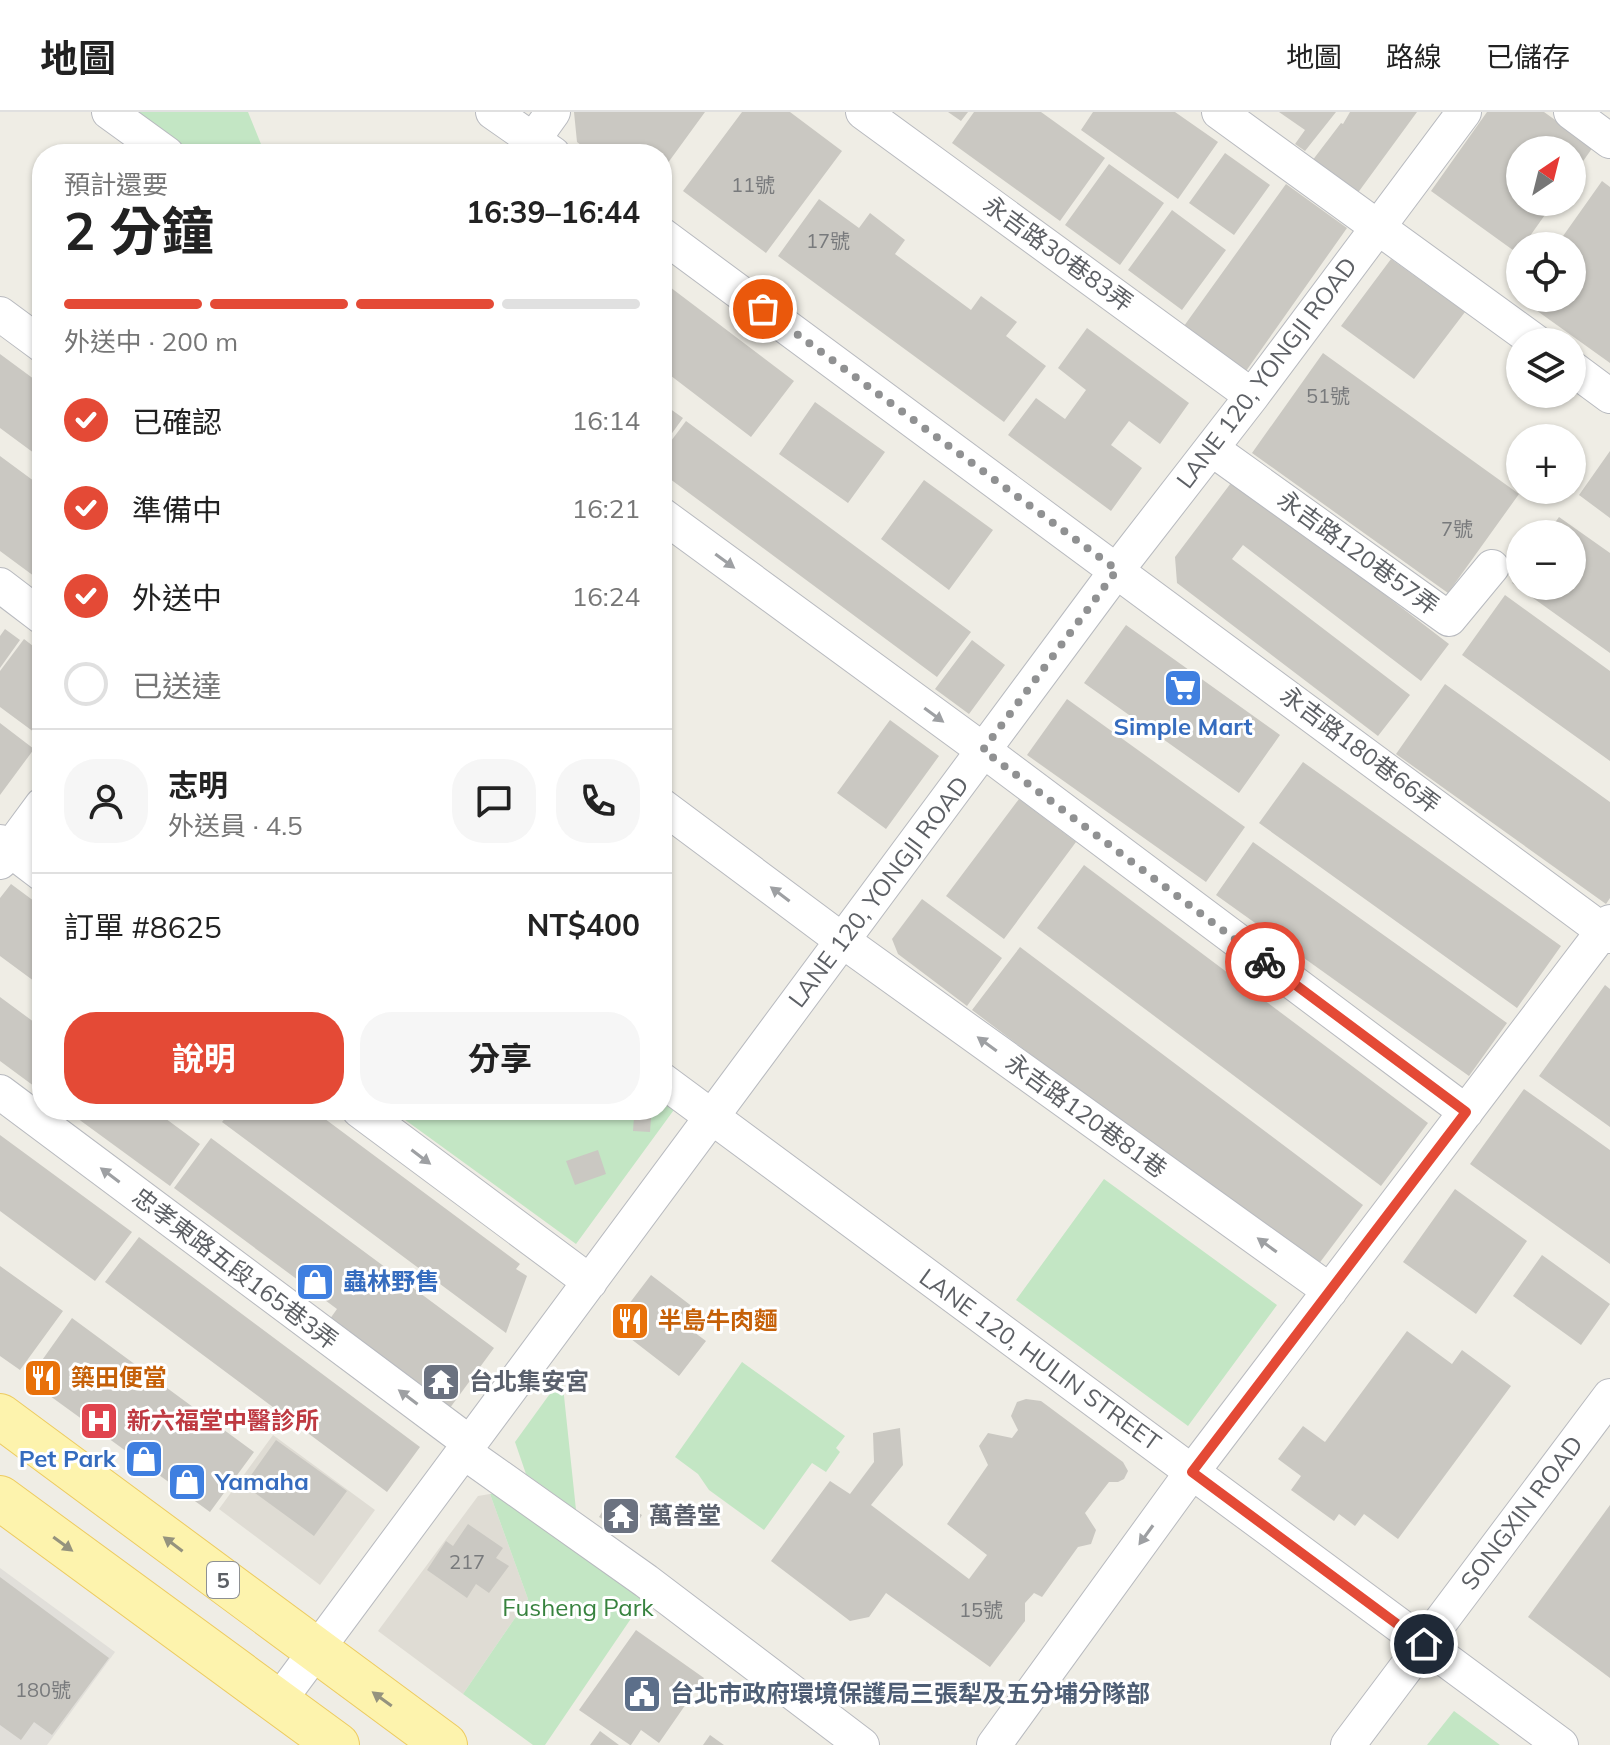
<!DOCTYPE html>
<html lang="zh-TW">
<meta charset="utf-8">
<style>
:root{--surface:#fff;--page:#f6f6f6;--text:#222;--muted:#767676;--line:#e0e0e0;--accent:#e44a36}
body{margin:0;font-family:Mulish,"Noto Sans TC",sans-serif;background:var(--page);color:var(--text);height:100vh;display:flex;flex-direction:column;font-size:30px;white-space:nowrap}
*{box-sizing:border-box;margin:0}
p{font-size:26px;color:var(--muted)}
.icon{flex:none;width:44px;height:44px;fill:none;stroke:currentColor;stroke-width:2;stroke-linecap:round;stroke-linejoin:round}
.map{position:relative;flex:1;overflow:hidden}
.side{position:absolute;left:32px;top:32px;width:640px;height:976px;display:flex;flex-direction:column;background:var(--surface);border-radius:32px;box-shadow:0 2px 6px #0004}
.side>*{flex:none}
.needle{width:52px;rotate:35deg}
.fabs{position:absolute;left:1506px;top:24px;display:grid;gap:16px}
.fabs a{display:grid;place-items:center;width:80px;height:80px;border-radius:50%;background:var(--surface);box-shadow:0 2px 6px #0004;font-size:40px}
.pin{position:absolute;display:grid;place-items:center;width:68px;height:68px;color:#fff;margin:-34px;border:4px solid #fff;border-radius:50%;box-shadow:0 2px 8px #0007}
.courier{position:absolute;display:grid;place-items:center;width:80px;height:80px;margin:-40px;border:6px solid #e44a36;border-radius:50%;background:#fff;color:#222;box-shadow:0 2px 10px #0007}
.overview em{font-style:normal;font-weight:700}
.overview div{display:flex;flex-direction:column-reverse}
.overview{display:flex;align-items:center;justify-content:space-between;height:136px;padding:0 32px}
h1{font-size:52px;font-weight:700;line-height:60px}
.bar{display:grid;grid-template-columns:repeat(4,1fr);gap:12px 8px;align-content:center;height:96px;padding:0 32px}
.bar i{height:10px;border-radius:6px;background:var(--line)}
.bar .selected{background:var(--accent)}
.bar p{grid-column:span 4}
.line{display:flex;align-items:center;gap:20px;padding:0 32px;border-top:2px solid var(--line)}
.line div{flex:1}
.round{display:grid;place-items:center;flex:none;width:84px;height:84px;border-radius:32px;background:var(--page)}
ol{padding:0 32px;list-style:none}
li{display:flex;align-items:center;gap:24px;height:88px}
li p{margin-inline-start:auto}
li .icon{padding:8px;border-radius:50%;background:var(--accent);color:#fff;stroke-width:4}
li:last-child{color:var(--muted)}
li i{width:44px;height:44px;border:4px solid var(--line);border-radius:50%}
.cta{display:flex;gap:16px;margin-top:auto;padding:16px 32px}
.cta a{flex:1;height:92px;border-radius:32px;background:var(--accent);color:#fff;font-size:32px;font-weight:700;line-height:92px;text-align:center}
.cta a+a{background:var(--page);color:var(--text)}
header{display:flex;align-items:center;gap:48px;box-sizing:border-box;height:112px;padding:0 40px;background:var(--surface);border-bottom:2px solid var(--line)}
header strong{font-size:38px}
nav{display:flex;gap:44px;margin-inline-start:auto;font-size:28px}
.map>svg:first-child{display:block}
</style>
<header>
<strong>地圖</strong>
<nav><a>地圖</a><a>路線</a><a>已儲存</a></nav>
</header>
<div class="map">
<svg width="1610" height="1633" viewBox="0 0 1610 1633">
<rect width="100%" height="100%" fill="#efede5"/>
<path fill="#e1dfda" d="M 0,1456 L 115,1540 L 47,1633 L 0,1633 Z"/>
<path fill="#dfdcd4" d="M 273,1323 L 375,1398 L 320,1473 L 219,1397 Z
M 490,1382 L 528,1487 L 463,1582 L 378,1519 L 478,1384 Z"/>
<path fill="#c3e6c4" d="M 128,0 L 248,0 L 265,42 L 185,42 Z
M 662,985 L 676,995 L 576,1132 L 397,1002 L 400,998 L 662,998 Z
M 1104,1067 L 1277,1193 L 1188,1314 L 1016,1188 Z
M 742,1250 L 845,1324 L 836,1336 L 840,1340 L 826,1360 L 812,1351 L 764,1418 L 709,1378 L 698,1362 L 675,1345 Z
M 562,1265 L 576,1398 L 526,1362 L 515,1330 Z
M 502,1381 L 647,1483 L 545,1633 L 533,1633 L 463,1582 L 528,1487 L 490,1382 Z
M 1454,1599 L 1500,1633 L 1427,1633 Z"/>
<path fill="#cac8c2" d="M 574,0 L 705,0 L 662,59 L 662,42 L 593,42 L 577,30 Z
M 742,0 L 790,0 L 842,39 L 766,141 L 683,79 Z
M 948,0 L 968,0 L 961,9 Z
M 974,0 L 1041,0 L 1105,46 L 1060,109 L 952,31 Z
M 1093,0 L 1175,0 L 1218,30 L 1178,87 L 1081,18 Z
M 1279,0 L 1336,0 L 1305,39 L 1295,32 L 1305,18 Z
M 1350,0 L 1417,0 L 1357,82 L 1312,49 L 1341,11 L 1343,12 Z
M 1487,0 L 1544,0 L 1593,35 L 1572,65 L 1572,38 L 1520,38 L 1520,90 L 1554,90 L 1523,134 L 1520,134 L 1517,141 L 1431,79 Z
M 1225,41 L 1270,73 L 1234,123 L 1189,91 Z
M 1109,52 L 1164,91 L 1120,153 L 1065,113 Z
M 1602,69 L 1610,75 L 1610,251 L 1519,186 L 1572,186 L 1572,134 L 1556,134 Z
M 1286,72 L 1347,116 L 1246,259 L 1184,214 Z
M 819,87 L 859,116 L 870,101 L 905,128 L 895,142 L 971,198 L 981,184 L 1017,210 L 1006,224 L 1046,254 L 1004,310 L 778,144 Z
M 1172,98 L 1226,138 L 1182,198 L 1128,158 Z
M 1391,147 L 1465,200 L 1414,267 L 1341,214 Z
M 662,169 L 794,269 L 751,325 L 662,257 Z
M 1087,216 L 1189,291 L 1160,332 L 1129,309 L 1111,333 L 1142,356 L 1111,399 L 1008,323 L 1036,286 L 1065,307 L 1086,278 L 1058,256 Z
M 1323,241 L 1519,382 L 1448,481 L 1252,341 Z
M 0,242 L 42,273 L 42,347 L 0,316 Z
M 815,290 L 885,340 L 848,391 L 779,342 Z
M 662,291 L 683,306 L 662,335 Z
M 686,309 L 971,520 L 937,565 L 662,361 L 662,341 Z
M 1610,339 L 1610,406 L 1579,383 Z
M 0,344 L 42,375 L 42,470 L 0,439 Z
M 1234,367 L 1449,532 L 1421,569 L 1243,433 L 1232,447 L 1410,583 L 1378,624 L 1177,471 L 1175,445 Z
M 924,368 L 993,418 L 949,478 L 881,427 Z
M 1559,405 L 1610,441 L 1610,541 L 1512,471 L 1520,460 L 1520,474 L 1572,474 L 1572,422 L 1547,422 Z
M 1505,483 L 1610,559 L 1610,649 L 1462,543 Z
M 1126,513 L 1280,623 L 1239,681 L 1084,571 Z
M 5,517 L 20,528 L 0,556 L 0,524 Z
M 24,527 L 42,541 L 42,626 L 0,595 L 0,559 Z
M 972,528 L 1005,553 L 969,602 L 935,577 Z
M 1445,572 L 1610,690 L 1610,786 L 1606,792 L 1396,642 Z
M 1067,587 L 1245,715 L 1206,770 L 1027,643 Z
M 890,608 L 939,644 L 886,717 L 837,681 Z
M 0,611 L 34,637 L 0,683 Z
M 1303,650 L 1561,834 L 1517,896 L 1259,711 Z
M 1019,687 L 1076,730 L 1004,827 L 946,784 Z
M 1253,730 L 1507,911 L 1469,964 L 1216,783 Z
M 1084,753 L 1428,1011 L 1381,1074 L 1037,816 Z
M 11,772 L 42,795 L 42,875 L 0,844 L 0,786 Z
M 922,787 L 1002,846 L 967,894 L 898,842 L 892,827 Z
M 1020,835 L 1363,1093 L 1315,1157 L 972,898 Z
M 1605,873 L 1610,877 L 1610,1015 L 1539,964 Z
M 0,885 L 42,916 L 42,980 L 0,949 Z
M 1524,977 L 1610,1038 L 1610,1152 L 1470,1052 Z
M 66,998 L 154,998 L 200,1032 L 170,1074 Z
M 205,998 L 225,998 L 218,1008 Z
M 232,998 L 313,998 L 520,1152 L 516,1157 L 527,1164 L 506,1221 L 222,1010 Z
M 634,1005 L 651,1006 L 650,1020 L 633,1019 Z
M 0,1023 L 132,1120 L 95,1169 L 0,1099 Z
M 211,1026 L 494,1236 L 447,1300 L 327,1211 L 337,1197 L 174,1076 Z
M 598,1038 L 606,1062 L 575,1073 L 566,1049 Z
M 1455,1077 L 1527,1129 L 1476,1202 L 1403,1150 Z
M 139,1125 L 420,1335 L 387,1380 L 105,1170 Z
M 1542,1143 L 1610,1192 L 1581,1233 L 1513,1184 Z
M 0,1154 L 63,1199 L 20,1258 L 0,1244 Z
M 651,1163 L 706,1205 L 694,1220 L 706,1229 L 679,1264 L 613,1213 Z
M 72,1206 L 254,1340 L 210,1400 L 28,1268 Z
M 1407,1219 L 1452,1252 L 1462,1238 L 1511,1274 L 1398,1427 L 1364,1402 L 1355,1414 L 1339,1402 L 1334,1409 L 1291,1378 L 1301,1364 L 1278,1347 L 1303,1314 L 1325,1330 Z
M 1026,1287 L 1041,1289 L 1123,1350 L 1128,1359 L 1124,1367 L 1118,1370 L 1109,1370 L 1085,1401 L 1096,1418 L 1091,1432 L 1078,1435 L 1042,1485 L 1034,1481 L 1025,1491 L 1025,1509 L 990,1555 L 886,1481 L 869,1505 L 850,1509 L 771,1449 L 830,1369 L 850,1382 L 874,1350 L 873,1321 L 900,1316 L 903,1353 L 871,1393 L 969,1467 L 987,1443 L 947,1412 L 988,1353 L 979,1334 L 988,1321 L 1012,1326 L 1018,1318 L 1011,1304 L 1017,1290 Z
M 276,1328 L 347,1379 L 314,1424 L 244,1373 Z
M 611,1385 L 642,1403 L 630,1423 L 599,1405 Z
M 1610,1393 L 1610,1566 L 1528,1505 Z
M 468,1412 L 503,1436 L 496,1446 L 509,1454 L 489,1481 L 476,1472 L 467,1486 L 427,1458 L 446,1429 L 453,1434 Z
M 0,1465 L 109,1546 L 52,1623 L 34,1610 L 21,1628 L 0,1613 Z
M 636,1518 L 704,1566 L 659,1631 L 641,1618 L 631,1633 L 630,1633 L 579,1598 Z
M 600,1619 L 619,1633 L 590,1633 Z
M 710,1623 L 724,1633 L 703,1633 Z"/>
<g fill="none" stroke-linecap="round" stroke-linejoin="round">
<defs>
<path id="minor" d="M 109,0 L 167,42
M 493,0 L 553,42
M 863,0 L 1252,284
M 1219,0 L 1536,230
M 1571,0 L 1610,29
M 523,42 L 553,0
M 662,123 L 1610,824
M 0,202 L 42,233
M 1572,256 L 1610,284
M 1212,337 L 1449,507 L 1492,455
M 662,403 L 983,638 L 1466,1000
M 0,473 L 42,505
M 662,694 L 843,829 L 1330,1179
M 0,730 L 42,762
M 0,750 L 42,693
M 662,968 L 1561,1633
M 0,980 L 471,1332
M 359,998 L 590,1170
M 464,1340 L 646,1469 L 862,1633
M 278,1590 L 1117,458 L 1252,284 L 1464,0
M 994,1633 L 1192,1360 L 1610,810
M 1348,1633 L 1610,1284"/>
<path id="major" d="M 0,1304 L 445,1633
M 0,1386 L 337,1633"/>
</defs>
<use href="#minor" stroke="#b8babf" stroke-width="36"/>
<use href="#major" stroke="#edcb60" stroke-width="46"/>
<use href="#minor" stroke="#fff" stroke-width="34"/>
<use href="#major" stroke="#fdf3ad" stroke-width="44"/>
</g>
<defs><path id="oneway-solid" d="M-6-.8H1V-3.2L6.5 0L1 3.2V.8H-6Z" transform="scale(2)"/></defs>
<g fill="#9ea0a3">
<use href="#oneway-solid" transform="translate(725 449) rotate(36)"/>
<use href="#oneway-solid" transform="translate(934 603) rotate(36)"/>
<use href="#oneway-solid" transform="translate(780 782) rotate(-143)"/>
<use href="#oneway-solid" transform="translate(987 932) rotate(-144)"/>
<use href="#oneway-solid" transform="translate(421 1045) rotate(37)"/>
<use href="#oneway-solid" transform="translate(110 1063) rotate(-143)"/>
<use href="#oneway-solid" transform="translate(1267 1133) rotate(-144)"/>
<use href="#oneway-solid" transform="translate(408 1285) rotate(-143)"/>
<use href="#oneway-solid" transform="translate(1146 1423) rotate(126)"/>
</g>
<g fill="#95937e">
<use href="#oneway-solid" transform="translate(63 1432) rotate(36)"/>
<use href="#oneway-solid" transform="translate(173 1432) rotate(-143)"/>
<use href="#oneway-solid" transform="translate(382 1587) rotate(-144)"/>
</g>
<g fill="none" stroke-linecap="round" stroke-linejoin="round">
<path stroke="#909192" stroke-width="8" stroke-dasharray="0 14.4" d="M 763,197 L 1117,458 L 983,638 L 1265,850"/>
<path stroke="#e44a36" stroke-width="10" d="M 1265,850 L 1466,1000 L 1192,1360 L 1424,1532"/>
</g>
<defs>
<symbol id="supermarket-square" viewBox="-11 -11 22 22"><rect x="-9" y="-9" width="18" height="18" rx="4" fill="#3f7fe0" stroke="#fff"/><path d="M-6-5.5h2.5l.6 2H6L4.5 2H-2.5L-4.4-4H-6ZM-1.5 3.2a1.3 1.3 0 1 0 .1 0ZM3 3.2a1.3 1.3 0 1 0 .1 0Z" fill="#fff"/></symbol>
<symbol id="shop-square" viewBox="-11 -11 22 22"><rect x="-9" y="-9" width="18" height="18" rx="4" fill="#3f7fe0" stroke="#fff"/><path d="M-5-2.5h2.3a2.7 3.5 0 0 1 5.4 0H5L5.5 6h-11ZM-1.5-2.5h3a1.5 2.3 0 0 0-3 0Z" fill="#fff"/></symbol>
<symbol id="restaurant-square" viewBox="-11 -11 22 22"><rect x="-9" y="-9" width="18" height="18" rx="4" fill="#e8710a" stroke="#fff"/><path d="M-5-6h1v4h1v-4h1v4h1v-4h1v5L-1.5 .5V6h-2V.5L-5-1ZM5-6V6H3V1.5H1.5Q1.5-4 5-6Z" fill="#fff"/></symbol>
<symbol id="temple-square" viewBox="-11 -11 22 22"><rect x="-9" y="-9" width="18" height="18" rx="4" fill="#6b7280" stroke="#fff"/><path d="M0-6L5-2H3V0L6.5 2.5H4V6H1.5V3h-3V6H-4V2.5H-6.5L-3 0V-2H-5Z" fill="#fff"/></symbol>
<symbol id="hospital-square" viewBox="-11 -11 22 22"><rect x="-9" y="-9" width="18" height="18" rx="4" fill="#e0444e" stroke="#fff"/><path d="M-5-5h3v3.5h4V-5h3V5h-3V1.5h-4V5h-3Z" fill="#fff"/></symbol>
<symbol id="civic-square" viewBox="-11 -11 22 22"><rect x="-9" y="-9" width="18" height="18" rx="4" fill="#5c6f8a" stroke="#fff"/><path d="M-.6-6.5H3V-4.5H.6V-3L4-1V1h2V6H-6V1h2V-1L-.6-3ZM-1.2 2.5V6h2.4V2.5Z" fill="#fff"/></symbol>
</defs>
<g fill-rule="evenodd">
<use href="#supermarket-square" x="1161" y="554" width="44" height="44"/>
<use href="#shop-square" x="293" y="1148" width="44" height="44"/>
<use href="#restaurant-square" x="608" y="1187" width="44" height="44"/>
<use href="#restaurant-square" x="21" y="1244" width="44" height="44"/>
<use href="#temple-square" x="419" y="1248" width="44" height="44"/>
<use href="#hospital-square" x="77" y="1287" width="44" height="44"/>
<use href="#shop-square" x="122" y="1325" width="44" height="44"/>
<use href="#shop-square" x="165" y="1348" width="44" height="44"/>
<use href="#temple-square" x="599" y="1382" width="44" height="44"/>
<use href="#civic-square" x="620" y="1560" width="44" height="44"/>
</g>
<g text-anchor="middle" stroke-width="6" stroke-linejoin="round" paint-order="stroke">
<g font-size="20" fill="#787a7c">
<text x="753" y="80">11號</text>
<text x="828" y="136">17號</text>
<text x="1328" y="291">51號</text>
<text x="1457" y="424">7號</text>
<text x="467" y="1457">217</text>
<text x="981" y="1505">15號</text>
<text x="43" y="1585">180號</text>
</g>
<rect fill="#fff" stroke="#8e9093" stroke-width="2" x="207" y="1450" width="32" height="36" rx="6"/>
<g font-size="22" font-weight="bold" fill="#5d6065">
<text x="223" y="1476">5</text>
</g>
<g font-size="24" fill="#5d6065" stroke="#fff">
<text transform="translate(1058 142) rotate(36)" y="8">永吉路30巷83弄</text>
<text transform="translate(1267 261) rotate(-53)" y="8">LANE 120, YONGJI ROAD</text>
<text transform="translate(1358 441) rotate(36)" y="8">永吉路120巷57弄</text>
<text transform="translate(1360 638) rotate(37)" y="8">永吉路180巷66弄</text>
<text transform="translate(879 780) rotate(-53)" y="8">LANE 120, YONGJI ROAD</text>
<text transform="translate(1086 1004) rotate(36)" y="8">永吉路120巷81巷</text>
<text transform="translate(235 1157) rotate(37)" y="8">忠孝東路五段165巷3弄</text>
<text transform="translate(1040 1248) rotate(36)" y="8">LANE 120, HULIN STREET</text>
<text transform="translate(1522 1401) rotate(-53)" y="8">SONGXIN ROAD</text>
</g>
<g font-size="24" font-weight="bold" fill="#366cbe" stroke="#fff" text-anchor="start">
<text x="1183" y="623" text-anchor="middle">Simple Mart</text>
<text x="343" y="1178">蟲林野售</text>
<text x="116" y="1355" text-anchor="end">Pet Park</text>
<text x="215" y="1378">Yamaha</text>
</g>
<g font-size="24" font-weight="bold" fill="#c56008" stroke="#fff" text-anchor="start">
<text x="658" y="1217">半島牛肉麵</text>
<text x="71" y="1274">築田便當</text>
</g>
<g font-size="24" font-weight="bold" fill="#5b616d" stroke="#fff" text-anchor="start">
<text x="469" y="1278">台北集安宮</text>
<text x="649" y="1412">萬善堂</text>
</g>
<g font-size="24" font-weight="bold" fill="#be3a42" stroke="#fff" text-anchor="start">
<text x="127" y="1317">新六福堂中醫診所</text>
</g>
<g font-size="24" fill="#37823e" stroke="#fff">
<text x="578" y="1504">Fusheng Park</text>
</g>
<g font-size="24" font-weight="bold" fill="#4e5e75" stroke="#fff" text-anchor="start">
<text x="670" y="1590">台北市政府環境保護局三張犁及五分埔分隊部</text>
</g>
</g>
</svg>
<div class="fabs">
<a><svg class="needle" viewBox="-14 -14 28 28"><path d="M0-13l5 13h-10z" fill="#e53935"/><path d="M0 13l5-13h-10z" fill="#767676"/></svg></a>
<a><svg class="icon" aria-label="locate" viewBox="0 0 24 24"><circle cx="12" cy="12" r="6"/><path d="M12 2v4M12 18v4M2 12h4M18 12h4"/></svg></a>
<a><svg class="icon" aria-label="layers" viewBox="0 0 24 24"><path d="M12 4l9 5-9 5-9-5zM3 14l9 5 9-5"/></svg></a>
<a>+</a>
<a>−</a>
</div>
<div class="pin" style="left:763px;top:197px;background:#ea580c"><svg class="icon" aria-label="bag" viewBox="0 0 24 24"><path d="M5 8h14l-1 12H6zM9 8a3 3 0 0 1 6 0"/></svg></div>
<div class="pin" style="left:1424px;top:1532px;background:#1f2937"><svg class="icon" aria-label="home" viewBox="0 0 24 24"><path d="M3 11l9-7 9 7M6 9v11h12V9"/></svg></div>
<div class="courier" style="left:1265px;top:850px"><svg class="icon" aria-label="bike" viewBox="0 0 24 24"><circle cx="6" cy="16" r="4"/><circle cx="18" cy="16" r="4"/><path d="M6 16l4-8h5l3 8M10 8l3 8H6M13 5h3"/></svg></div>
<section class="side">
<div class="overview"><div><h1>2 分鐘</h1><p>預計還要</p></div><em>16:39–16:44</em></div>
<div class="bar"><i class="selected"></i><i class="selected"></i><i class="selected"></i><i></i><p>外送中 · 200 m</p></div>
<ol>
<li><svg class="icon" aria-label="check" viewBox="0 0 24 24"><path d="M5 12l5 5 9-10"/></svg>已確認<p>16:14</p></li>
<li><svg class="icon" aria-label="check" viewBox="0 0 24 24"><path d="M5 12l5 5 9-10"/></svg>準備中<p>16:21</p></li>
<li><svg class="icon" aria-label="check" viewBox="0 0 24 24"><path d="M5 12l5 5 9-10"/></svg>外送中<p>16:24</p></li>
<li><i></i>已送達</li>
</ol>
<div class="line" style="height:144px"><a class="round"><svg class="icon" aria-label="person" viewBox="0 0 24 24"><circle cx="12" cy="8" r="4"/><path d="M4 21q1-7 8-7t8 7"/></svg></a><div><b>志明</b><p>外送員 · 4.5</p></div><a class="round"><svg class="icon" aria-label="chat" viewBox="0 0 24 24"><path d="M4 5h16v11H9l-5 4z"/></svg></a><a class="round"><svg class="icon" aria-label="phone" viewBox="0 0 24 24"><path d="M5 4h4l2 5-3 2q2 4 5 5l2-3 5 2v4C11 20 4 13 5 4z"/></svg></a></div>
<div class="line" style="height:104px"><div>訂單 #8625</div><b>NT$400</b></div>
<div class="cta"><a>說明</a><a>分享</a></div>
</section>
</div>
